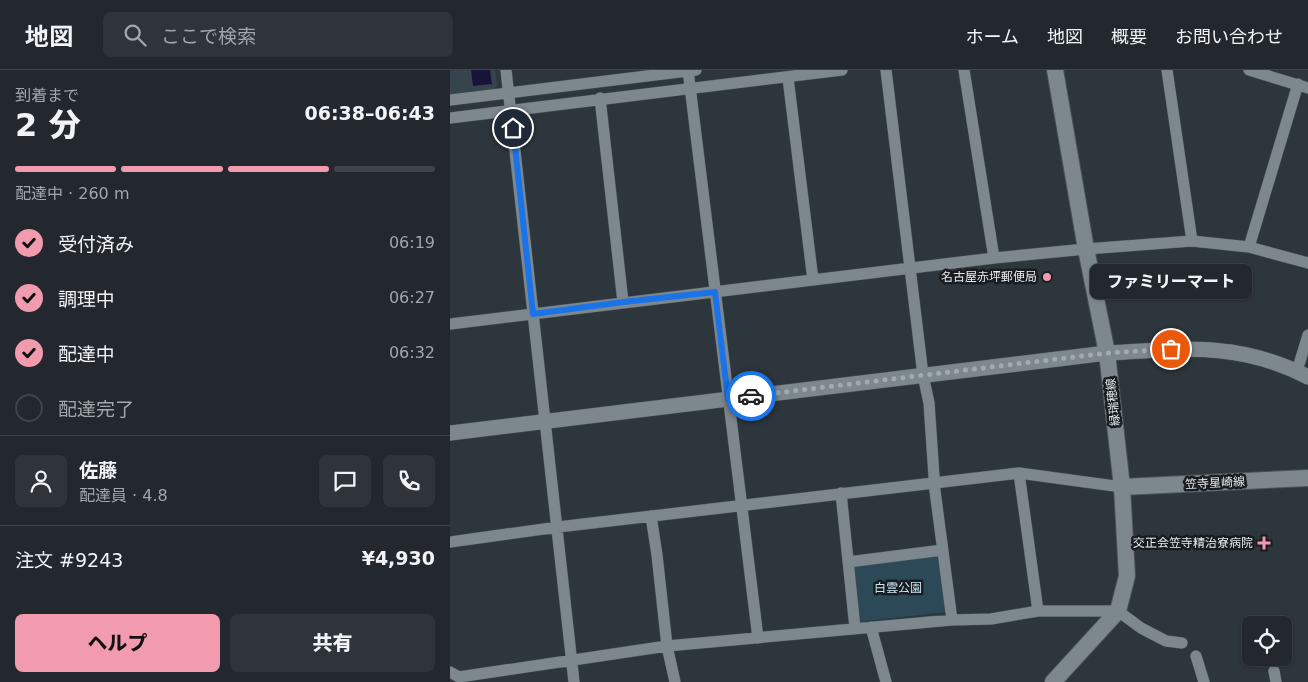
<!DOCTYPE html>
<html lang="ja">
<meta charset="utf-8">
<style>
:root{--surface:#22282d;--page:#2e3439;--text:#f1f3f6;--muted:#a2a6aa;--line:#3f4449;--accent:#f29aae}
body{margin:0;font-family:"DejaVu Sans","Noto Sans JP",sans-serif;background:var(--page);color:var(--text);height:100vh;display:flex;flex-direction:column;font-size:19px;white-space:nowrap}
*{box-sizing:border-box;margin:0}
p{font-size:16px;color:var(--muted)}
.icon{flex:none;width:28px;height:28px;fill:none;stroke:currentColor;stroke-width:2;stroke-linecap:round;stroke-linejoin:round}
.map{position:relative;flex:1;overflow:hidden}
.drawer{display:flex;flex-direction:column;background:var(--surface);width:450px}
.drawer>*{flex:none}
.fabs{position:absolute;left:792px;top:546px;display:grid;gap:10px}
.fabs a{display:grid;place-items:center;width:50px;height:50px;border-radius:8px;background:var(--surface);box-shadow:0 1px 4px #0004,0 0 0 1px var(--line);font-size:25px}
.pin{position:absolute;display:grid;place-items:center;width:42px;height:42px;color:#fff;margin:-21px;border:2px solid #fff;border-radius:50%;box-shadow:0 1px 5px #0007}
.courier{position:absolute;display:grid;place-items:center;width:50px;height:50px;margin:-25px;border:4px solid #1a73e8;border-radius:50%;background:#fff;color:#222;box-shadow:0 1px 6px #0007}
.bubble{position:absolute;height:35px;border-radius:8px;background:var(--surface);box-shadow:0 1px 4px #0004,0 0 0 1px var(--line);font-size:16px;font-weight:800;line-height:35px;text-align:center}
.headline em{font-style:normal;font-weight:800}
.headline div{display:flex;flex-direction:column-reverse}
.headline{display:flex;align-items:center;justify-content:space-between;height:85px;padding:0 15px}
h1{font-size:32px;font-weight:800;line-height:38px}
.bar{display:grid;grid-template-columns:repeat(4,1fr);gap:8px 5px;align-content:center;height:60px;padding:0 15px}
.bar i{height:6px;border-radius:4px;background:var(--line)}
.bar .on{background:var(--accent)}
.bar p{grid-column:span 4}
.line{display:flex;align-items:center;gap:12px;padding:0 15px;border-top:1px solid var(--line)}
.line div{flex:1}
.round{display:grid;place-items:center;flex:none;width:52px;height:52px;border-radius:8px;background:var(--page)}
ol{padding:0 15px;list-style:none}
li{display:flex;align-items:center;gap:15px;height:55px}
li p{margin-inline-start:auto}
li .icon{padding:5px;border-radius:50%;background:var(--accent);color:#111;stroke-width:4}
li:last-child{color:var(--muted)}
li i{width:28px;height:28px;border:2px solid var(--line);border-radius:50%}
.primary-button{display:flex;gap:10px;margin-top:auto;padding:10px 15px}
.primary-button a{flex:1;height:58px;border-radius:8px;background:var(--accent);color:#111;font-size:20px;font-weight:800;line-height:58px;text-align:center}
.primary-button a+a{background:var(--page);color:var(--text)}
header{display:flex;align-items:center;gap:30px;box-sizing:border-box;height:70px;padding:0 25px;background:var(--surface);border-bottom:1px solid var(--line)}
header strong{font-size:24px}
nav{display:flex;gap:28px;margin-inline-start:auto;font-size:18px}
.search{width:350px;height:45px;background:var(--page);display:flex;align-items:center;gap:12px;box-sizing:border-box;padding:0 18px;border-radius:8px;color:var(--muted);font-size:19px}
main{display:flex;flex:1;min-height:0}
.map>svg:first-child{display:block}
</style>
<header>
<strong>地図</strong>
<div class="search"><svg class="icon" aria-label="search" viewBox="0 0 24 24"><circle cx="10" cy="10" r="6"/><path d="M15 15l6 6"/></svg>ここで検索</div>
<nav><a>ホーム</a><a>地図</a><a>概要</a><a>お問い合わせ</a></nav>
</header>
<main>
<section class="drawer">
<div class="headline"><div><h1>2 分</h1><p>到着まで</p></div><em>06:38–06:43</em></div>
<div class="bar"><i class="on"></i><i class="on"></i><i class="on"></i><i></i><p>配達中 · 260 m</p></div>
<ol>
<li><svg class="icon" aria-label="check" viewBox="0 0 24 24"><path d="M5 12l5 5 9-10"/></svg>受付済み<p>06:19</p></li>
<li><svg class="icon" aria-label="check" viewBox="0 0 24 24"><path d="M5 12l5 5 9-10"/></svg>調理中<p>06:27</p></li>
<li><svg class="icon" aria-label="check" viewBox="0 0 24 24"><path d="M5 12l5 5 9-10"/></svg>配達中<p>06:32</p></li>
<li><i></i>配達完了</li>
</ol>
<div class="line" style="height:90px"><a class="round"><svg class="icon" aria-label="person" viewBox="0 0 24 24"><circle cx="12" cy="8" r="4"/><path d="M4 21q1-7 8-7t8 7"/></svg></a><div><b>佐藤</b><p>配達員 · 4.8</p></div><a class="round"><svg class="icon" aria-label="chat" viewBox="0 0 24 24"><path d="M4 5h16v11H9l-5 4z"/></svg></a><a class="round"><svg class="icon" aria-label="phone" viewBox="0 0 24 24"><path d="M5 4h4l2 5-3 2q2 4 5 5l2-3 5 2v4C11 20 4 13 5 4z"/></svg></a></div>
<div class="line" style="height:65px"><div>注文 #9243</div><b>¥4,930</b></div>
<div class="primary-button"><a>ヘルプ</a><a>共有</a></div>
</section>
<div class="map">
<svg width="858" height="612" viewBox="0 0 858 612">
<rect width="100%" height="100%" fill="#2d363c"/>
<path fill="#35444d" d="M 0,0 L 45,0 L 47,15 L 44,19 L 0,24 Z"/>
<path fill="#2c4958" d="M 488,484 L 495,542 L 407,552 L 401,494 Z"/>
<path fill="#181338" d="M 21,0 L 40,0 L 42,14 L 23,16 Z"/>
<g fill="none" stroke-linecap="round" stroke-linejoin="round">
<defs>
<path id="minor" d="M 56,0 L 124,612
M 238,0 L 308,568
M 436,0 L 473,305 L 479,333 L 485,421 L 502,550
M 514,0 L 544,188
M 717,0 L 742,171
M 799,0 L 858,18
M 338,8 L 363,210
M 150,28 L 173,232
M 0,30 L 246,0
M 0,48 L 392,0
M 799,177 L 848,14
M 0,254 L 544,188 L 636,179 L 742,171 L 799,177 L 858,193
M 847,301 L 858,265
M 569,403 L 588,541
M 391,423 L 405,558
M 201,446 L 207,485 L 217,576 L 225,612
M 0,472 L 108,457 L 569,403 L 672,417
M 398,492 L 493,480
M 421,557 L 436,612
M 746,586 L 754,612
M 824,601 L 826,612
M 0,602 L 9,607 L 217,576 L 502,550 L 541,549 L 588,541 L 668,541 L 691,558 L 716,571 L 732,573"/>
<path id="tertiary" d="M 0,363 L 657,283 C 731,279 789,271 858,307"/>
<path id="secondary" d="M 672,417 L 858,408
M 603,612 L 668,541 L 677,506 L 672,417 L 657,283 L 636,179 L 605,0"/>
</defs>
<use href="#minor" stroke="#4b5358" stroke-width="12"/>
<use href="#tertiary" stroke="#4b5358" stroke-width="16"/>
<use href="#secondary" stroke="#4b5358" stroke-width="18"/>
<use href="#minor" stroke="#7d888e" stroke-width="11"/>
<use href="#tertiary" stroke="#7d888e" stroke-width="15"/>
<use href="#secondary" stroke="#7d888e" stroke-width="16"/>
</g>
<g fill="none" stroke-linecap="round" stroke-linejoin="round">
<path stroke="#a3aaaf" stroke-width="5" stroke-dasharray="0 9" d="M 301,326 L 657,283 L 721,279"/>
<path stroke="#1a73e8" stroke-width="6" d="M 63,58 L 83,244 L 173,232 L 265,222 L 278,329 L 301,326"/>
</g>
<g fill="#f29aae" stroke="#191d1f" stroke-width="2">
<circle cx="597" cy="207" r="5"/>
<path d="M811.5 465.5h5v5h5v5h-5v5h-5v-5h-5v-5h5z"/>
</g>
<g text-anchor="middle" stroke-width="5" stroke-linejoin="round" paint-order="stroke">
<g font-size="12" fill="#e3e9ed" stroke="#191d1f" text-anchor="end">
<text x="587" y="211">名古屋赤坪郵便局</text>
<text x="803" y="477">交正会笠寺精治寮病院</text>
</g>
<g font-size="12" fill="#e3e9ed" stroke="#191d1f">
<text transform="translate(663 332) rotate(-96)" y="4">緑瑞穂線</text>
<text transform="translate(765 413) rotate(-3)" y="4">笠寺星崎線</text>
</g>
<g font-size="12" fill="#c7e5f7" stroke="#191d1f">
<text x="448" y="522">白雲公園</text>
</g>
</g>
</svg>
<div class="fabs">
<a><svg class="icon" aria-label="locate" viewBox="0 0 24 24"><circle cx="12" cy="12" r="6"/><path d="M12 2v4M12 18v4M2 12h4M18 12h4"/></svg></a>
</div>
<div class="pin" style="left:721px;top:279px;background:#ea580c"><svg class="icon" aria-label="bag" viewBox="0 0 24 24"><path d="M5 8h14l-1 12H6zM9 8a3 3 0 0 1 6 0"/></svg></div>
<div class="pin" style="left:63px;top:58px;background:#1f2937"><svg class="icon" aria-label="home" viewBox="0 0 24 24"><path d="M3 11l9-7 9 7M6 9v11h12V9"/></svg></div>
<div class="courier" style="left:301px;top:326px"><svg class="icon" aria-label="car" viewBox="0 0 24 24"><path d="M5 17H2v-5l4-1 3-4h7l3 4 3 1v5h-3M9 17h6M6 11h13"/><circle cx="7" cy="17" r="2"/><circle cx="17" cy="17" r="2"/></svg></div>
<div class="bubble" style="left:640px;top:194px;width:162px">ファミリーマート</div>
</div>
</main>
